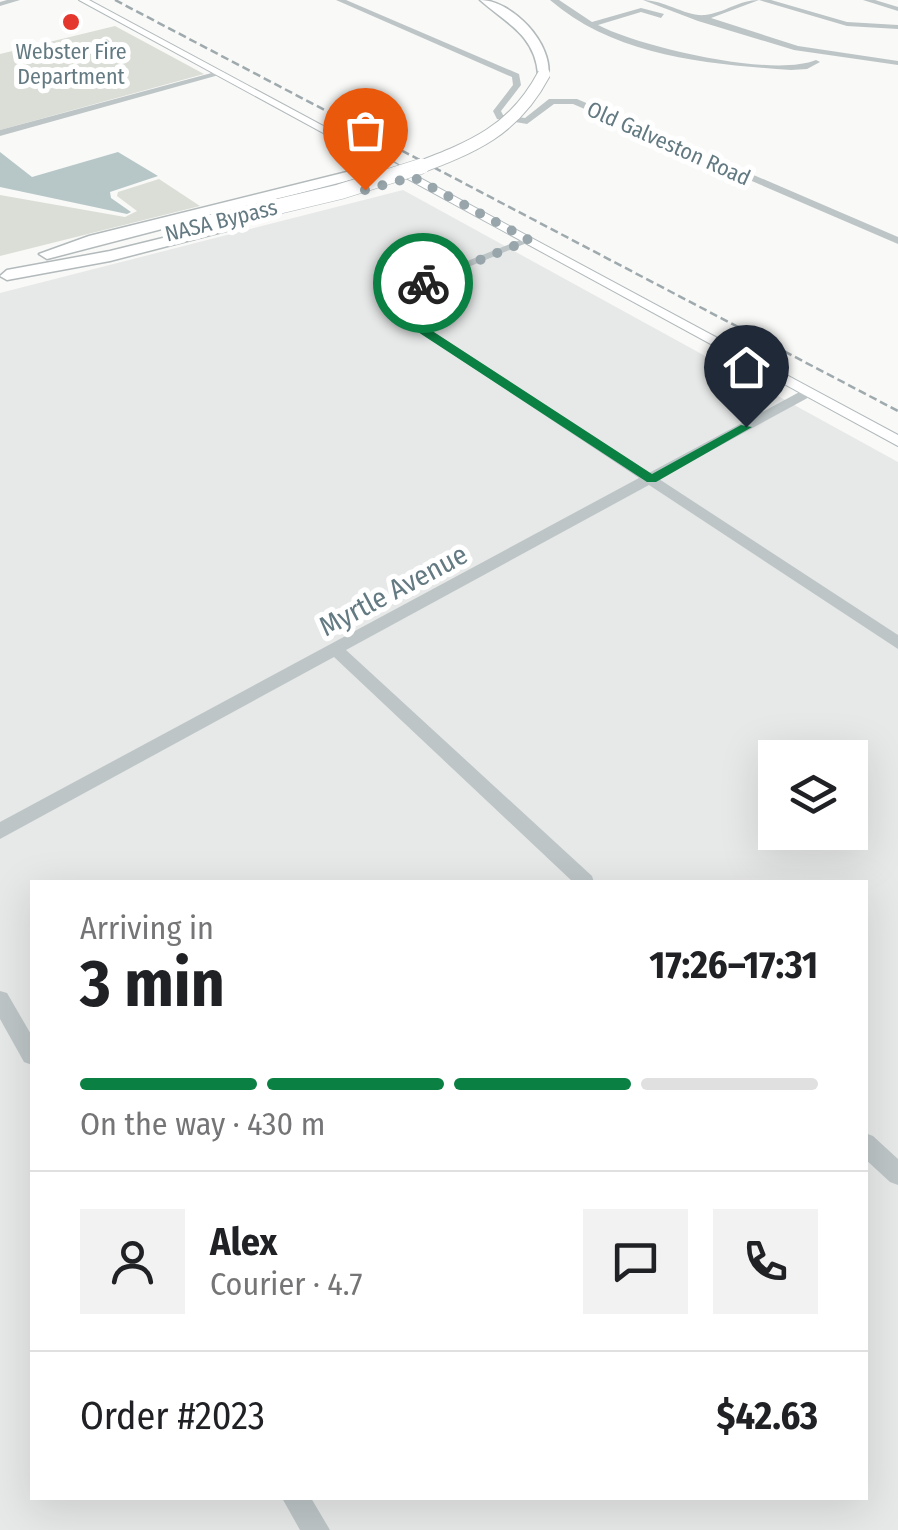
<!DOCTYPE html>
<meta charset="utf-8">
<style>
:root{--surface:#fff;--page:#f2f2f2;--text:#202124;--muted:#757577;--line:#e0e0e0;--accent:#0b8043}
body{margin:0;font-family:"Fira Sans Condensed",sans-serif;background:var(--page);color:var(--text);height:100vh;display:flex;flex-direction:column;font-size:38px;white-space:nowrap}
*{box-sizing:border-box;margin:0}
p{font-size:32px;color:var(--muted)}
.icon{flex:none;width:55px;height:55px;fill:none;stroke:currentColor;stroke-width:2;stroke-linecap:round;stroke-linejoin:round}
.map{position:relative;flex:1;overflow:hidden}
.drawer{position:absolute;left:30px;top:880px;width:838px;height:620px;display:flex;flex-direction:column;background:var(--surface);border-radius:0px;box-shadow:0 10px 40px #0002}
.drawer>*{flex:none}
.controls{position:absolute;left:758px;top:740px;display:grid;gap:20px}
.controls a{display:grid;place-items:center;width:110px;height:110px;border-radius:0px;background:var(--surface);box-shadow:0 10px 40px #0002;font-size:50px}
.pin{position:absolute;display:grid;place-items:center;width:85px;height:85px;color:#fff;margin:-102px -42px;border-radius:50% 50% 50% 0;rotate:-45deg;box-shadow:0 0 10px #0007}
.pin .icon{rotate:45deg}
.courier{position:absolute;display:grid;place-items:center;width:100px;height:100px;margin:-50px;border:8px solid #0b8043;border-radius:50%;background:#fff;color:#222;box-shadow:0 2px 12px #0007}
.head em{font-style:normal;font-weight:700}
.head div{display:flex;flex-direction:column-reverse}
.head{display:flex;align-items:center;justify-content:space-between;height:170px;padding:0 50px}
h1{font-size:65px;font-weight:700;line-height:75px}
.bar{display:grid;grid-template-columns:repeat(4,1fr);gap:15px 10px;align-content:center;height:120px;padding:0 50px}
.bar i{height:12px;border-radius:8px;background:var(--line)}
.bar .on{background:var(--accent)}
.bar p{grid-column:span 4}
.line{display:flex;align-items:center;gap:25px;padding:0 50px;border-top:2px solid var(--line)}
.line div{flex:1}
.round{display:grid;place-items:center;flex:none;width:105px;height:105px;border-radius:0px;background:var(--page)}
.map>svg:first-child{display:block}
</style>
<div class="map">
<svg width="898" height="1530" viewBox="0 0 898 1530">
<rect width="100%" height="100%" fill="#f9f9f7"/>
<path fill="#e7e9e8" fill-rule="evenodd" d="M 403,190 L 898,462 L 898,1530 L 0,1530 L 0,293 ZM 775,758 L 850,758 L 850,832 L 775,832 ZM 32,882 L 865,882 L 865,1498 L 32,1498 Z"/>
<path fill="#dbded6" d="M 115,26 L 204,74 L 0,130 L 0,54 Z
M 159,179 L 200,206 L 0,256 L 0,195 L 125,217 L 137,211 L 117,196 L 118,192 Z"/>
<path fill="#b7c7c8" d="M 0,152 L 32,177 L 118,152 L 158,176 L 110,192 L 111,198 L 131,212 L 127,214 L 0,187 Z"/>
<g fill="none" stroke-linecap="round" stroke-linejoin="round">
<defs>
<path id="major" d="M 79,0 L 89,0 L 898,435 L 898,446 Z"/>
<path id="highway" d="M 480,0 C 512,0 554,44 548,77 L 538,74 C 535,35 506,23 480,0 Z
M 391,161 L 398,165 L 396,168 L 47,259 L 39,254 L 89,236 Z
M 236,220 L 243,224 L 241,227 L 110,261 L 7,280 L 0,276 L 7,270 L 110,251 Z"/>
</defs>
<use href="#major" stroke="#b1b9bc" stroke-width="2"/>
<use href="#highway" stroke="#b3babc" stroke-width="3"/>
<path fill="#bdc5c7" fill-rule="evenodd" d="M 7,0 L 20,0 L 0,6 L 0,2 Z
M 336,0 L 346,0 L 519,74 L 521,85 L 501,111 L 503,115 L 525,118 L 549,99 L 577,99 L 898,237 L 898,244 L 573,104 L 554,104 L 527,124 L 497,119 L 493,111 L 513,85 L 512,77 Z
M 550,0 L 559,0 L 592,22 L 641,8 L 664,14 L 661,18 L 641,12 L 598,25 C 640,47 773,78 816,60 L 820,62 L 807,69 L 791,70 C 708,64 616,57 550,0 Z
M 643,0 C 664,0 687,17 705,15 C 724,13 739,0 759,0 L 711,18 L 798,46 L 898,61 L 898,65 L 794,50 L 698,21 Z
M 759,0 L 771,0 L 847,22 L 898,25 L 898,29 L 847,26 Z
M 863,0 L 875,0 L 898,7 L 898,11 Z
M 219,71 L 226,73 L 0,136 L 0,130 Z
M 525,238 L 534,240 L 400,295 L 395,302 L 400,310 L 649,473 L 805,389 L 813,389 L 813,395 L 659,479 L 898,635 L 898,649 L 649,485 L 346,650 L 592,876 L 594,882 L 573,882 L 334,657 L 0,839 L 0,822 L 639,478 L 392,314 L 383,302 L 392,291 Z
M 0,991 L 7,993 L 32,1036 L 32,1065 L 24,1062 L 0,1019 Z
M 865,1133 L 873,1136 L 898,1159 L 898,1185 L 890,1182 L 865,1159 Z
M 282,1498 L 311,1498 L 330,1530 L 300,1530 Z"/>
<use href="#major" fill="#fff" fill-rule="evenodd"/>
<use href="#highway" fill="#fff" fill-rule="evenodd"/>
<path stroke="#9faaae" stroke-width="2.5" stroke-dasharray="8 4" stroke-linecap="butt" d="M 115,0 L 898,411"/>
<defs>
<path id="highway-bridge-far1" d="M 415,169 C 473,147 514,131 544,74"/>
<path id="highway-bridge" d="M 200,225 L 339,192 L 422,166"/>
</defs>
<use href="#highway-bridge-far1" stroke="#b3babc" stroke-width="14" stroke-linecap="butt"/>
<use href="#highway-bridge" stroke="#b3babc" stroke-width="16" stroke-linecap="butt"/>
<use href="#highway-bridge-far1" stroke="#fff" stroke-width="12"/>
<use href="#highway-bridge" stroke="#fff" stroke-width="15"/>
</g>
<path fill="#0b8043" d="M 420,280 L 428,283 L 400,296 L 395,303 L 400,310 L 652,474 L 741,425 L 752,427 L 656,482 L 647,482 L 392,315 L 384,302 L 393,291 Z"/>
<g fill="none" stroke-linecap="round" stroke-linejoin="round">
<path stroke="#98a6ab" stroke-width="10" stroke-dasharray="0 18" d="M 365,190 L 413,177 L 529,240 L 423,283"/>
</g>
<circle fill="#e4372d" stroke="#fff" stroke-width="4" cx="71" cy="22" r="10"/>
<g text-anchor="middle" stroke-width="10" stroke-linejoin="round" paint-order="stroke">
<g font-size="22" fill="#647a82" stroke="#fff">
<text x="71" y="59">Webster Fire<tspan x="71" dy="25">Department</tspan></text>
</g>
<g font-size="22" fill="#647a82" stroke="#fff">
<text transform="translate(669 143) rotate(24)" y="8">Old Galveston Road</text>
<text transform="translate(221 220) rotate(-14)" y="8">NASA Bypass</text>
</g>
<g font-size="28" fill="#647a82" stroke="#fff">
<text transform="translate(393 590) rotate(-28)" y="10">Myrtle Avenue</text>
</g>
</g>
</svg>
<div class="controls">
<a><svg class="icon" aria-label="layers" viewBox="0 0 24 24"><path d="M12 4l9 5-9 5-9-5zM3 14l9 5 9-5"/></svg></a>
</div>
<div class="pin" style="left:365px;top:190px;background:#ea580c"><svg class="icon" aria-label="bag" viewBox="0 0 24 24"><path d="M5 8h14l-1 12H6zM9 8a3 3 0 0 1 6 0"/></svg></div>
<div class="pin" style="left:746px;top:427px;background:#1f2937"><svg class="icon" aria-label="home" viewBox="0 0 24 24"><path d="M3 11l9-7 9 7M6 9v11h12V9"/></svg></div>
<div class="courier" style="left:423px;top:283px"><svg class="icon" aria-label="bike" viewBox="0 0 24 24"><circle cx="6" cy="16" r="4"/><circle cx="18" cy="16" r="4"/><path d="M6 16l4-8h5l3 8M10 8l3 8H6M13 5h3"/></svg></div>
<section class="drawer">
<div class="head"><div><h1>3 min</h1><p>Arriving in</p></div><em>17:26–17:31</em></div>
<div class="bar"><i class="on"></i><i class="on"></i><i class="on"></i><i></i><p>On the way · 430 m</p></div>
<div class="line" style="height:180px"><a class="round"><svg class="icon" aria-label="person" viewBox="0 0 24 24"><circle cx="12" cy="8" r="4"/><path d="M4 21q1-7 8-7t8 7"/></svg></a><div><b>Alex</b><p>Courier · 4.7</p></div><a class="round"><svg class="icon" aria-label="chat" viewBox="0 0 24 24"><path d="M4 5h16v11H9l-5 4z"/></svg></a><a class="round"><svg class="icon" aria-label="phone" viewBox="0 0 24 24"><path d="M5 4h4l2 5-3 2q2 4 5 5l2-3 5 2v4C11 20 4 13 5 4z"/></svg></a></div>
<div class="line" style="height:130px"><div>Order #2023</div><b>$42.63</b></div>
</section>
</div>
